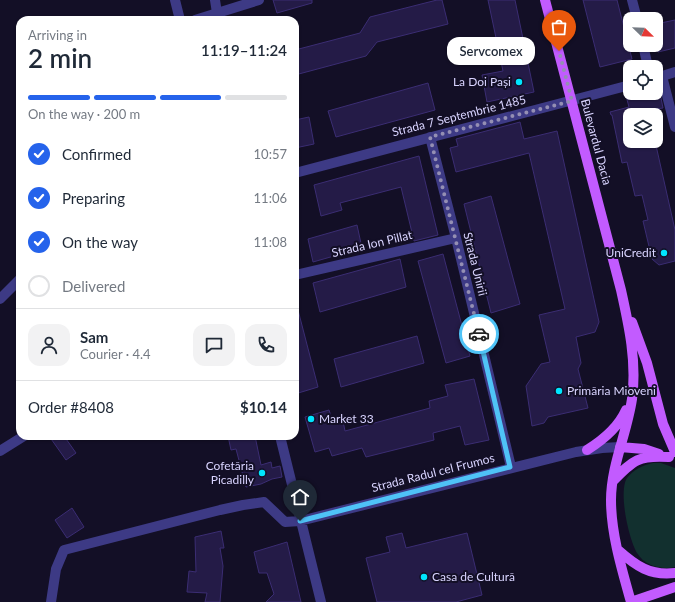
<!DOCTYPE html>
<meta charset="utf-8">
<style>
:root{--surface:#fff;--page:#f2f2f3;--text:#1f2937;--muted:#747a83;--line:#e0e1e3;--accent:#2563eb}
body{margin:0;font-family:Lato,sans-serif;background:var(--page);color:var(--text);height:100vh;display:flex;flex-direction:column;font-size:15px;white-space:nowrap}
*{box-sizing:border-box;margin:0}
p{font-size:13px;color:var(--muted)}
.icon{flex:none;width:22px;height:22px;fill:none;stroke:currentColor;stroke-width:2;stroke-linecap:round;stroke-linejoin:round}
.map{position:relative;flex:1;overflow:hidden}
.drawer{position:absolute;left:16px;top:16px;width:283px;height:424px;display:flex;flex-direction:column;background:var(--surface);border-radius:12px;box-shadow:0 1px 3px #0004}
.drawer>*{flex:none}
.needle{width:26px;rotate:113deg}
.fabs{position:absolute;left:623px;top:12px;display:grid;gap:8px}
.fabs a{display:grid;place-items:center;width:40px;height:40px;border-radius:8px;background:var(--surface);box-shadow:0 1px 3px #0004;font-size:20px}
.pin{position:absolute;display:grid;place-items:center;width:34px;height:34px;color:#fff;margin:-41px -17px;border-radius:50% 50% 50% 0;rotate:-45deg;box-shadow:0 0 4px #0007}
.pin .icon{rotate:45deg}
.courier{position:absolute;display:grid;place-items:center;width:40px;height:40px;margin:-20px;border:3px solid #4fc3f7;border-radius:50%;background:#fff;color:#222;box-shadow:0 1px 5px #0007}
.bubble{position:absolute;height:28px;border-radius:12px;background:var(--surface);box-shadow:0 1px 3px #0004;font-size:13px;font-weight:600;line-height:28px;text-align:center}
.headline em{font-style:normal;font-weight:600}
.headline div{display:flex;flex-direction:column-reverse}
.headline{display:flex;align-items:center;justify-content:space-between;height:68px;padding:0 12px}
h1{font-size:26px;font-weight:600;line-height:30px}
.bar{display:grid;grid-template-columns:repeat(4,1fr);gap:6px 4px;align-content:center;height:48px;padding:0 12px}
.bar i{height:5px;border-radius:3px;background:var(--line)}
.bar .selected{background:var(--accent)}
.bar p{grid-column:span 4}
.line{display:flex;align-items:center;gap:10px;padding:0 12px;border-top:1px solid var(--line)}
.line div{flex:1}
.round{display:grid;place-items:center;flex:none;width:42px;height:42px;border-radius:12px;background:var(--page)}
ol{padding:0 12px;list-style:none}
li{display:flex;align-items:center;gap:12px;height:44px}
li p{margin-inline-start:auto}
li .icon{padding:4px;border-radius:50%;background:var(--accent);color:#fff;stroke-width:4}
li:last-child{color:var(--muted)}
li i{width:22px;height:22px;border:2px solid var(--line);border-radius:50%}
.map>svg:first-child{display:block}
</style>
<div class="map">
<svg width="675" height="602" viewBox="0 0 675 602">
<rect width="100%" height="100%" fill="#130f26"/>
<path fill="#12302f" d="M 653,463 L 661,463 L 675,468 L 675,567 C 661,570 645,566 637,553 C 629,540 618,492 627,478 C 633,470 643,465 653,463 Z"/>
<path fill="#241b47" stroke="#3b2d73" d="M 273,0 L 312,0 L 312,3 L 277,13 Z
M 437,0 L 442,0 L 448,24 L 377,42 L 366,56 L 295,75 L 295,50 L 360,33 L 370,17 Z
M 488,0 L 515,0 L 534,92 L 487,102 L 482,75 L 503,71 Z
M 583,0 L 617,0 L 632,59 L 600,67 Z
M 675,20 L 675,48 L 658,52 L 656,44 L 656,24 Z
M 428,83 L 435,110 L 336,137 L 328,111 Z
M 638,93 L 646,93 L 647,96 L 660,93 L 663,108 L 656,109 L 658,115 L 630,115 L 630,141 L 655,141 L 675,230 L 675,261 L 659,265 L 652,259 L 643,221 L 648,220 L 642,195 L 635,196 L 627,162 L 622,163 L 612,115 L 611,115 L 610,112 L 629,107 L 626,96 Z
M 309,117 L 314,144 L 295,148 L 295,120 Z
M 520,122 L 524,139 L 557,131 L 599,322 L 595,332 L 576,337 L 581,363 L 578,369 L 588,408 L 548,417 L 544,423 L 532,426 L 526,386 L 541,364 L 550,362 L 539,315 L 565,309 L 529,153 L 456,172 L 450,148 L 458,146 L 456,139 Z
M 419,156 L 438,235 L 414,241 L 401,187 L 340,203 L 342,210 L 321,216 L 314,185 Z
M 491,196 L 520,304 L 491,313 L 464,204 Z
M 357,225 L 362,248 L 313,262 L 308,239 Z
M 443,254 L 470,356 L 446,363 L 418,261 Z
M 400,259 L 406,287 L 320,312 L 313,283 Z
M 295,310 L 298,310 L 318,387 L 295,394 Z
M 417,336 L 424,363 L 341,387 L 334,359 Z
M 474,379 L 489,440 L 465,445 L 460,426 L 433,433 L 434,440 L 366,457 L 362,448 L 332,456 L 329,448 L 315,452 L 305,417 L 329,410 L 332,419 L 342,416 L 345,431 L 430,408 L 429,401 L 448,396 L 445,385 Z
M 49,436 L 64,436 L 76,453 L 66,460 Z
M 228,436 L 255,436 L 261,465 L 271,462 L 272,468 L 280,466 L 282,477 L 272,479 L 261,484 L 246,487 L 236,449 L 231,450 Z
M 72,508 L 84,527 L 67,538 L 55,520 Z
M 221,531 L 224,548 L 220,548 L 223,566 L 220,602 L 205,602 L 207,593 L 187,592 L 189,571 L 196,572 L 195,537 Z
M 402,533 L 406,548 L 467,533 L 482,595 L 456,602 L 377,602 L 366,558 L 390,552 L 386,537 Z
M 287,542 L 301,602 L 266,602 L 274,594 L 267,573 L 259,573 L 254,552 Z"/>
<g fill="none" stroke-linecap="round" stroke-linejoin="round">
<path stroke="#3d3a85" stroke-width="10" d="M 175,0 L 180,20
M 215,0 L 217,13
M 632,0 L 637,19
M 195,20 L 259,0
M 643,45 L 648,67
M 662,76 L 675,127
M 656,78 L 675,72
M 430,137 L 456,238 L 511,467
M 295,173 L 630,85
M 295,275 L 456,238
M 0,299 L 20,279
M 280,436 L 321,602
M 0,451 L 24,436
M 51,602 L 56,569 L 64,550 L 220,510 L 243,505 L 264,502 L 285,522 L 300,521 L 576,452 L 602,448 L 620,447"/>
<path stroke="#c25bff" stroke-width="10" d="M 545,0 L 621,290 C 629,326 637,362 632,399 C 627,433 611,466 611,500 C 611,534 622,570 631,602
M 632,322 L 647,363 L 663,424 L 675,452
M 620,447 L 644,449 L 659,454
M 587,450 C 603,440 618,428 626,410
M 613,481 C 633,460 639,455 669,457
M 618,550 C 636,566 650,576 675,573
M 631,602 L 675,587"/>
</g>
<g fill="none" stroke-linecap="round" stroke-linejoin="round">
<path stroke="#948fb3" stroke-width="4" stroke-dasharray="0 7.2" d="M 479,334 L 430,137 L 572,101 L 559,51"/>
<path stroke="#4fc3f7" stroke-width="5" d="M 300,521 L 510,467 L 479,334"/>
</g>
<g fill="#00e5ff" stroke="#130f26" stroke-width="1.5">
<circle cx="519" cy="82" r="4"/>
<circle cx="664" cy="253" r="4"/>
<circle cx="559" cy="391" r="4"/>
<circle cx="311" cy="419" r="4"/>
<circle cx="262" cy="473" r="4"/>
<circle cx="424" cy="577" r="4"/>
</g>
<g text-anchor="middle" stroke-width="4" stroke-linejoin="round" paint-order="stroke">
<g font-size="12" fill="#d9d4ff" stroke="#130f26" text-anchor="end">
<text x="511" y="86">La Doi Pași</text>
<text x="656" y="257">UniCredit</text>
<text x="567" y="395" text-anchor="start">Primăria Mioveni</text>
<text x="319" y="423" text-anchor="start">Market 33</text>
<text x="254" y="470">Cofetăria<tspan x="254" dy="14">Picadilly</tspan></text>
<text x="432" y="581" text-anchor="start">Casa de Cultură</text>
</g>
<g font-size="12" fill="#d9d4ff" stroke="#130f26">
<text transform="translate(459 116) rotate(-14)" y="4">Strada 7 Septembrie 1485</text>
<text transform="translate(596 142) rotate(75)" y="4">Bulevardul Dacia</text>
<text transform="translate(372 244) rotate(-13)" y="4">Strada Ion Pillat</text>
<text transform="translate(475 264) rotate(76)" y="4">Strada Unirii</text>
<text transform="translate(433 473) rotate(-14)" y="4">Strada Radul cel Frumos</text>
</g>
</g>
</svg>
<div class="fabs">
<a><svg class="needle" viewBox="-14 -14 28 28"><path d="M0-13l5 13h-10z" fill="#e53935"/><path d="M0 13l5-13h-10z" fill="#747a83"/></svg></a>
<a><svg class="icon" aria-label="locate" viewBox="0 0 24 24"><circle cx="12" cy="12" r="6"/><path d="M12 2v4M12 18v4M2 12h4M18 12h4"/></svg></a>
<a><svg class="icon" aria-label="layers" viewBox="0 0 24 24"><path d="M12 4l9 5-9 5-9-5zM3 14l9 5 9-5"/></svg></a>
</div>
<div class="pin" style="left:559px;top:51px;background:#ea580c"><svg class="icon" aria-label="bag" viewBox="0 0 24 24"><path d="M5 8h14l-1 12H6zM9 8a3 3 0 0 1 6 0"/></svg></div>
<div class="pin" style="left:300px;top:521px;background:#1f2937"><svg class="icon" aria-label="home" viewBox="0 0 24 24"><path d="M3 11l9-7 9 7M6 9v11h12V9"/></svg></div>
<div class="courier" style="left:479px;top:334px"><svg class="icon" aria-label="car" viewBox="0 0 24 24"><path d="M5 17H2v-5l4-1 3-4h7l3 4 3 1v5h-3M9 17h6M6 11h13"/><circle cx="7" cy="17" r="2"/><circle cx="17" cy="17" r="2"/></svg></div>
<div class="bubble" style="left:447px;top:37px;width:88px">Servcomex</div>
<section class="drawer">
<div class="headline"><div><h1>2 min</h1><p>Arriving in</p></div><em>11:19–11:24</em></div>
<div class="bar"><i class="selected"></i><i class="selected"></i><i class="selected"></i><i></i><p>On the way · 200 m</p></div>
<ol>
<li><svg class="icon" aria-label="check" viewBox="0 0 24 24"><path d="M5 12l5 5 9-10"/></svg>Confirmed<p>10:57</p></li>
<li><svg class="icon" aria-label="check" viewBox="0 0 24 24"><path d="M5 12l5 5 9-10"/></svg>Preparing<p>11:06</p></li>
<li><svg class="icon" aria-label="check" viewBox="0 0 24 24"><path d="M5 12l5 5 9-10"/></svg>On the way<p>11:08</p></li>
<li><i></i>Delivered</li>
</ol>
<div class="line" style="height:72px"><a class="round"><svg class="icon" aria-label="person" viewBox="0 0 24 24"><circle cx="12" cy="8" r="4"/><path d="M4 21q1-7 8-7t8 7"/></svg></a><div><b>Sam</b><p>Courier · 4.4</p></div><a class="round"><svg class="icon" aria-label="chat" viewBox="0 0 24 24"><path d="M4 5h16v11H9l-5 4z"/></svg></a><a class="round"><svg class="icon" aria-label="phone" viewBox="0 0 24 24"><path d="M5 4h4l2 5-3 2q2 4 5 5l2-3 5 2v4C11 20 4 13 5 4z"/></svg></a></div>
<div class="line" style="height:52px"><div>Order #8408</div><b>$10.14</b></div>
</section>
</div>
